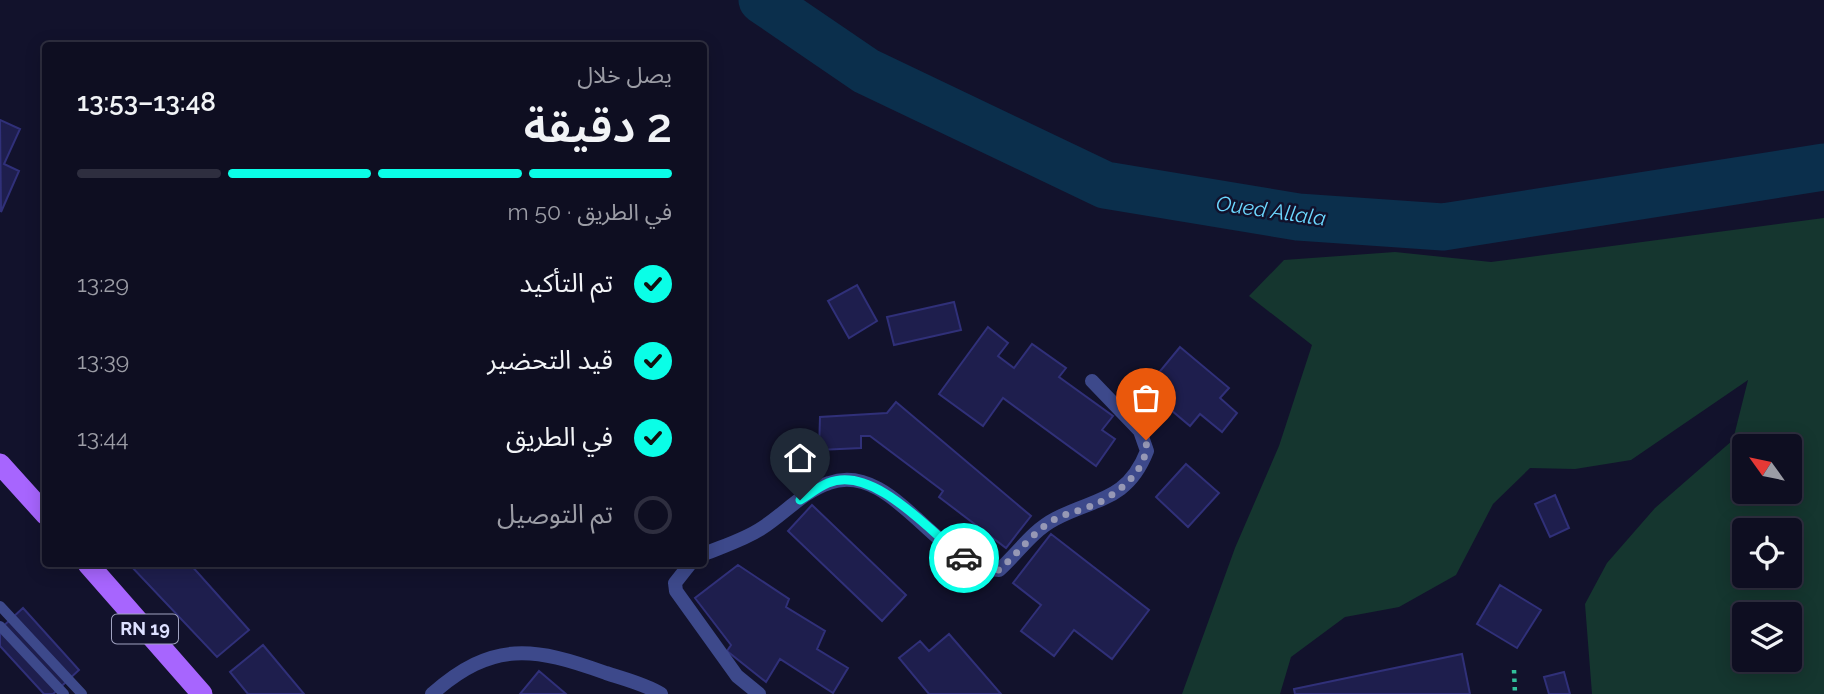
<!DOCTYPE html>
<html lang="ar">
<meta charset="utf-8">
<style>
:root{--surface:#0e0e21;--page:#1c1c2e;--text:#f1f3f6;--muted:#9b9ca5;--line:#2e2e3f;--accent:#0afee7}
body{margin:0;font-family:Raleway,"Noto Sans Arabic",sans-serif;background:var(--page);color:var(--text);direction:rtl;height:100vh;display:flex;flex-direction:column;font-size:26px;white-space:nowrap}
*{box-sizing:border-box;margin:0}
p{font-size:23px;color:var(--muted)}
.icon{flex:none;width:38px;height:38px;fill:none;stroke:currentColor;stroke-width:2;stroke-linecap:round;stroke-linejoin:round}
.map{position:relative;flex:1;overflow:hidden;direction:ltr}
.panel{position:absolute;left:42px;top:42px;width:665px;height:525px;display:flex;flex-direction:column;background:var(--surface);border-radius:7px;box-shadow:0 4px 18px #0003,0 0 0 2px var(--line);direction:rtl}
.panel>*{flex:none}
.needle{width:46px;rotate:303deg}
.tools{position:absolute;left:1732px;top:434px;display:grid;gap:14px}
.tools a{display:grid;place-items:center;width:70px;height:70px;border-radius:7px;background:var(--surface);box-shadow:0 4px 18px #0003,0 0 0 2px var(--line);font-size:35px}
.pin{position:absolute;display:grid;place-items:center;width:60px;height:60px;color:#fff;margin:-72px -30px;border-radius:50% 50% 50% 0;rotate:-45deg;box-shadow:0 0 7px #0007}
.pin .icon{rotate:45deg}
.courier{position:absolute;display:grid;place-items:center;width:70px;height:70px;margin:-35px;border:5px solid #0afee7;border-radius:50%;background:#fff;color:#222;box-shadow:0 2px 9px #0007}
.headline em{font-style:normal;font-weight:600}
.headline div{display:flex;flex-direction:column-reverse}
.headline{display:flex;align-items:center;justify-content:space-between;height:119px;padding:0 35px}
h1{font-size:46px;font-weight:600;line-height:52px}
.bar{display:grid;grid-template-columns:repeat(4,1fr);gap:10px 7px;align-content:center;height:84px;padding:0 35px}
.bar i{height:9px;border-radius:5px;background:var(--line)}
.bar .current{background:var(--accent)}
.bar p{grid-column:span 4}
ol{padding:0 35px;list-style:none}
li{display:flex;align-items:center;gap:21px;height:77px}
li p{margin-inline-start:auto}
li .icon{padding:7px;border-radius:50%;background:var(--accent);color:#111;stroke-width:4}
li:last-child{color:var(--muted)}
li i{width:38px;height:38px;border:4px solid var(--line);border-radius:50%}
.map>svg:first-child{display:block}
</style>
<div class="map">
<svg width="1824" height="694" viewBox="0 0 1824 694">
<rect width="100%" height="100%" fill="#12122c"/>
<path fill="#15362f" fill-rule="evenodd" d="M 1824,218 L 1824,694 L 1592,694 L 1585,604 L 1607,563 L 1655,508 L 1733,440 L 1748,380 L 1631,460 L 1575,469 L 1530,468 L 1493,504 L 1456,575 L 1399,607 L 1345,617 L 1291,657 L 1280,694 L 1182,694 L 1235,548 L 1279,446 L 1312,345 L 1249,296 L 1284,260 L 1395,252 L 1491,262 ZM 1745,446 L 1790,446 L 1790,492 L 1745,492 ZM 1745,530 L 1790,530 L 1790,576 L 1745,576 ZM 1745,614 L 1790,614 L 1790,660 L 1745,660 Z"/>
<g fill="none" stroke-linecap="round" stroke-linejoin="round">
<path stroke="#0b2f4c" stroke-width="47" d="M 762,0 L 866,71 L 1105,185 L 1298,217 L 1443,227 L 1824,167"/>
</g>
<path fill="#1e1e4d" stroke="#303079" stroke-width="2" d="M 0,120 L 20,129 L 4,164 L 19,171 L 1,212 Z
M 857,285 L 877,321 L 849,338 L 828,301 Z
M 954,302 L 961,330 L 894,345 L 887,317 Z
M 988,327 L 1008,343 L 998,356 L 1014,368 L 1032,344 L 1066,368 L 1059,377 L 1113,416 L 1102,430 L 1115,439 L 1096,466 L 1003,398 L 983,426 L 939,394 Z
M 1180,347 L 1229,388 L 1220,398 L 1237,413 L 1222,432 L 1200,414 L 1190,426 L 1158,399 L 1168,386 L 1156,376 Z
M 896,402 L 1031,516 L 1006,548 L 939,497 L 943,491 L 870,436 L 861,436 L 861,448 L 819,450 L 820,417 L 887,413 Z
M 1186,464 L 1219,493 L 1188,527 L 1156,497 Z
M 1555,495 L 1569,528 L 1550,537 L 1535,504 Z
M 812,505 L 906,595 L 882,621 L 788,531 Z
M 1051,534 L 1149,610 L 1112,659 L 1074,630 L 1054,656 L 1021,631 L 1041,605 L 1013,583 Z
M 129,564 L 190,564 L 249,630 L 217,657 Z
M 738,565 L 789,599 L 786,607 L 825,631 L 817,649 L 848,668 L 833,693 L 780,659 L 766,682 L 727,651 L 731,645 L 695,598 Z
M 1500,585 L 1541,610 L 1517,648 L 1477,624 Z
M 23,608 L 79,670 L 53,694 L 44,694 L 0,646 L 0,629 Z
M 949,634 L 1001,694 L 929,694 L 899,658 L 920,641 L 929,651 Z
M 263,645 L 304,694 L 248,694 L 230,672 Z
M 1462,654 L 1470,694 L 1295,694 L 1294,689 Z
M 539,671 L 566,694 L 520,694 Z
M 1564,672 L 1570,694 L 1549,694 L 1544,677 Z"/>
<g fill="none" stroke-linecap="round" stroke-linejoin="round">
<path stroke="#32bf9b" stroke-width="4.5" stroke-dasharray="3.5 5" stroke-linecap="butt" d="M 1514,670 L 1515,694"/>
<path stroke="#3d498b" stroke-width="10" d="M 0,606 L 82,694
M 0,626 L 64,694"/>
<path stroke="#3d498b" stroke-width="14" d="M 704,554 C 723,546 744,540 762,528 C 784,514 804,491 829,483 C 893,460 937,567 999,570 C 1018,553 1032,531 1055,519 C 1094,498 1127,502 1147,451 L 1140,431 L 1092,381
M 690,564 L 675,583 L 676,591 L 737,676 L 759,694
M 432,694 C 493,640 534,647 606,673 C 624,679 645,684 661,694"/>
<path stroke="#a765fe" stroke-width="21" d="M 0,464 L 46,515
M 88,564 L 202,694"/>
</g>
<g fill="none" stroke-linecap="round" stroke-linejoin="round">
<path stroke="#9698b5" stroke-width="7" stroke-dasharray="0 12.6" d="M 964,558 L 973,566 L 999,570 C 1017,554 1031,535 1050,522 C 1064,513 1081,511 1096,504 C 1119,493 1150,468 1146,440"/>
<path stroke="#0afee7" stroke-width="9" d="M 800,500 C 809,495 818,487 828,483 C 874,464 931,533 964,558"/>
</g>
<g text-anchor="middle" stroke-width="5" stroke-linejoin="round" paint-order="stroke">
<rect fill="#12122c" stroke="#a0a2c0" stroke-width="2" x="112" y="614.5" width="66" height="29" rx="5"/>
<g font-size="18" font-weight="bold" fill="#dde0ff">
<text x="145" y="635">RN 19</text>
</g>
<g font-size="21" font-style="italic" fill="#6cd7fe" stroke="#12122c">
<text transform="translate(1271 211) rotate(8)" y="7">Oued Allala</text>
</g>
</g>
</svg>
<div class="tools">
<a><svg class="needle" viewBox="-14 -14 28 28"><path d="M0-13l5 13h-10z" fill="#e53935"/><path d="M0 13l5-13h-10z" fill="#9b9ca5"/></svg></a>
<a><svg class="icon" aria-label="locate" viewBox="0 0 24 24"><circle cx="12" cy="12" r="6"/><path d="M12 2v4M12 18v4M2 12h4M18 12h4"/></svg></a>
<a><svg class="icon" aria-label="layers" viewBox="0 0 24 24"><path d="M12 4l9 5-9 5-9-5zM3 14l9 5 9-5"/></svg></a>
</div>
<div class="pin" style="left:1146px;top:440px;background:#ea580c"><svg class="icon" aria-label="bag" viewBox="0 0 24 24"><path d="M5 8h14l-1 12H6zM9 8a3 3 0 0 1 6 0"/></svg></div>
<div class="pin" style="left:800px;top:500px;background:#1f2937"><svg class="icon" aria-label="home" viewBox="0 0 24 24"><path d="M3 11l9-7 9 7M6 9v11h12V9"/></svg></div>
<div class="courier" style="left:964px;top:558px"><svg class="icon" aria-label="car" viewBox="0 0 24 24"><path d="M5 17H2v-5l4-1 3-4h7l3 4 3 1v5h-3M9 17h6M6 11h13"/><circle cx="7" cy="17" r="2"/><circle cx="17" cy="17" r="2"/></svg></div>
<section class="panel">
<div class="headline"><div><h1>2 دقيقة</h1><p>يصل خلال</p></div><em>13:48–13:53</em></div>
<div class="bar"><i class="current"></i><i class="current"></i><i class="current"></i><i></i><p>في الطريق · 50 m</p></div>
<ol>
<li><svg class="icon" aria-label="check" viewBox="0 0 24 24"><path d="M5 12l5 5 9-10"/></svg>تم التأكيد<p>13:29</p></li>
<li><svg class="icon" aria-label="check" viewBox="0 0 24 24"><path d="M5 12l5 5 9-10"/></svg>قيد التحضير<p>13:39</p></li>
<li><svg class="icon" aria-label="check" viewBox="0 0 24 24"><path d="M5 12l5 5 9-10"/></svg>في الطريق<p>13:44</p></li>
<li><i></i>تم التوصيل</li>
</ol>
</section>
</div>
